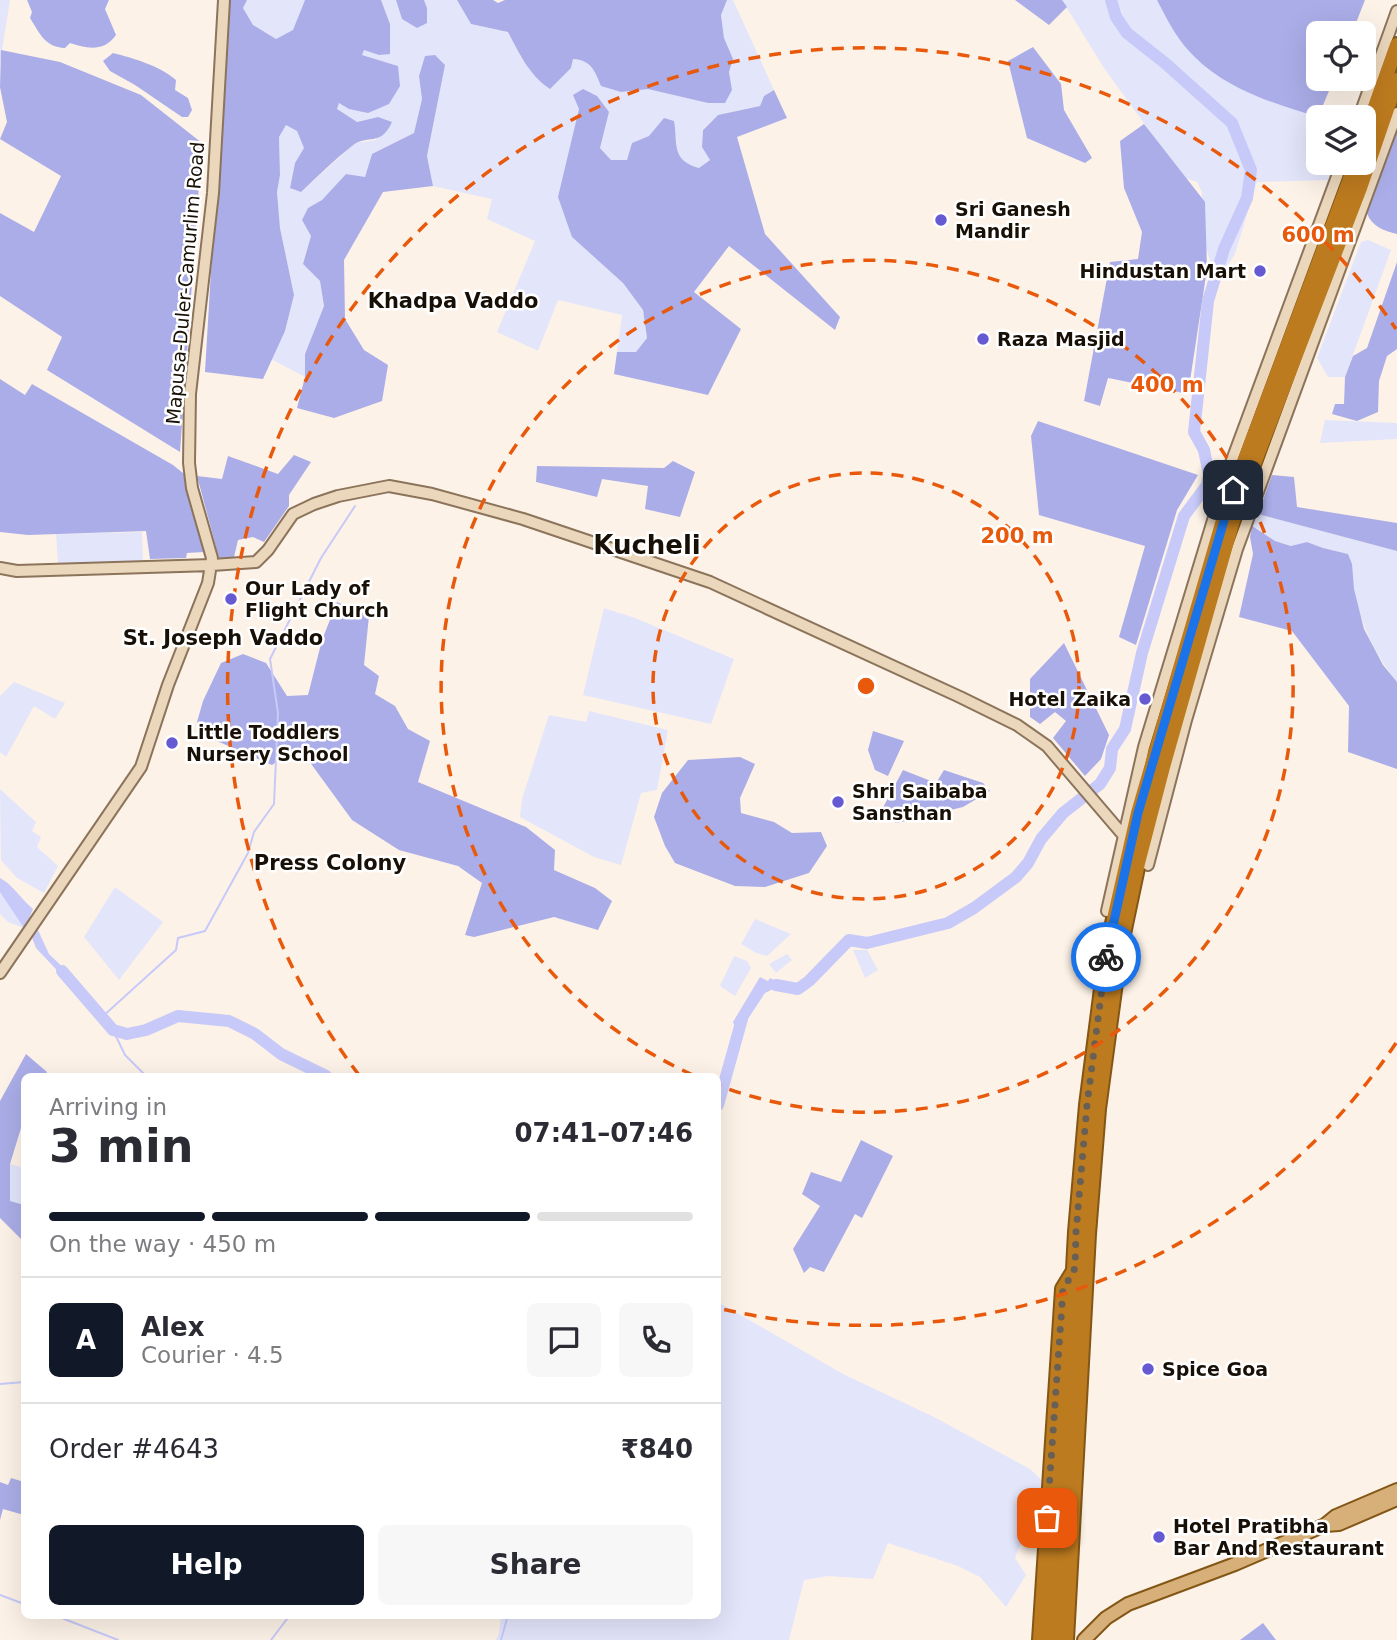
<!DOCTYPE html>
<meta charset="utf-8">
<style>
:root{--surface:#fff;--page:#f7f7f7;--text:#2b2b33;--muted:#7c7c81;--line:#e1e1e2;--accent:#111827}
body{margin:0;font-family:"DejaVu Sans",sans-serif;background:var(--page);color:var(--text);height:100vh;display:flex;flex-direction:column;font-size:26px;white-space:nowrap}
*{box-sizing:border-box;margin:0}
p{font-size:23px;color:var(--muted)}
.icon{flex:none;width:38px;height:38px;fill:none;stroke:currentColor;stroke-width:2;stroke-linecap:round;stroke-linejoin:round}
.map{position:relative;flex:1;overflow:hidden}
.drawer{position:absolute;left:21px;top:1073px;width:700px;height:546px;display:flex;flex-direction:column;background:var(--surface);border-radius:10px;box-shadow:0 7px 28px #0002}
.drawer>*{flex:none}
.buttons{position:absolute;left:1306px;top:21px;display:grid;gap:14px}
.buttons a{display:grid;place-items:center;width:70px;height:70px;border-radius:10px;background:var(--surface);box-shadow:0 7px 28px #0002;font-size:35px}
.pin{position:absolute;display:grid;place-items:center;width:60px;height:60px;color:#fff;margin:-30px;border-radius:14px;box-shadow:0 4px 10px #0006}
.courier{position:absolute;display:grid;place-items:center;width:70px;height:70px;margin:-35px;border:5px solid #1a73e8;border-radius:50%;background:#fff;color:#222;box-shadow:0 2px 9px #0007}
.headline em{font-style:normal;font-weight:600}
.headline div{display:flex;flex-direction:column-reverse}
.headline{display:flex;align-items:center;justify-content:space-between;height:119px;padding:0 28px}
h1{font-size:46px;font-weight:600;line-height:52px}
.bar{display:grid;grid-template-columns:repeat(4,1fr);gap:10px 7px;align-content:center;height:84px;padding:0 28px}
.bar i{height:9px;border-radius:5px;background:var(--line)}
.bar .selected{background:var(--accent)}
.bar p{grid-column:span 4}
.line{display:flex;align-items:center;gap:18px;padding:0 28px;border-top:2px solid var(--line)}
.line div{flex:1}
.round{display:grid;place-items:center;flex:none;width:74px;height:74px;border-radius:10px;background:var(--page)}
.primary-button{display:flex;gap:14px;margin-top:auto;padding:14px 28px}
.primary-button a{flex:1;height:80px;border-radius:10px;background:var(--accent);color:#fff;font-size:28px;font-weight:600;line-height:80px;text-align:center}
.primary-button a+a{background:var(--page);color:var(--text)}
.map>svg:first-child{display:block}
</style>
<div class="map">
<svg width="1397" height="1640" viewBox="0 0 1397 1640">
<rect width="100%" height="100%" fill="#fdf2e7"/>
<path fill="#e3e5fb" d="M 0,0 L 10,0 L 0,63 Z
M 247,0 L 305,0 L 293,31 L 276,39 L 253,25 L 243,8 Z
M 381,0 L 396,0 L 402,19 L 427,8 L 424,0 L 457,0 L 471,24 L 508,32 L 523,61 L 558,79 L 571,68 L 573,59 C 591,60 595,71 602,86 L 621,92 L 648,88 L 708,103 L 724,103 L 732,90 L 729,72 L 733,59 L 724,38 L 721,15 L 727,0 L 733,0 L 774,90 L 764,96 L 760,106 L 718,115 L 703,129 L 702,147 L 710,160 L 699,168 C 678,162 677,156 676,135 L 649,136 L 632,143 L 627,160 L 611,160 L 600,148 L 609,112 L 579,109 L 571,146 L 572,237 L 623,283 L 643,310 L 647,338 L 636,352 L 617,352 L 622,315 L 558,300 L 538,351 L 497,332 L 535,241 L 487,219 L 492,199 L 433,186 L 427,156 L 445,65 L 425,57 L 419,76 L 422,99 L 414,133 L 372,154 L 365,178 L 346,174 L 322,200 L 308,208 L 302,220 L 311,236 L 303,264 L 320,281 L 324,306 L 305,354 L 305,377 L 271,359 L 285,331 L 294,295 L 280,228 L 277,192 L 280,175 L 279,137 L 286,124 L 297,131 L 304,148 L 295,163 L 290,187 L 301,192 L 355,143 L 376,140 L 378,117 L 356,122 L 337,109 L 339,103 L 398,66 L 362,55 L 364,49 L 379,55 L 390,24 Z
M 1062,0 L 1166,0 L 1258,93 L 1340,117 L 1318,117 L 1318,163 L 1333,163 L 1328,180 L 1257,182 L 1235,254 L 1217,281 L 1203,240 L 1202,192 L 1197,182 L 1179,176 L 1166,160 L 1148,129 L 1104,68 Z
M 1368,240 L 1391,250 L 1345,377 L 1328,377 L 1317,358 L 1361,242 Z
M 1325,420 L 1397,423 L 1397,439 L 1320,443 Z
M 1258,514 L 1397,551 L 1397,682 C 1375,655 1362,626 1354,592 C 1351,579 1353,567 1348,554 L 1323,548 L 1307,542 L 1292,546 L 1275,541 L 1252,526 Z
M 142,532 L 143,561 L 58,564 L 56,534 Z
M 604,608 L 635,618 L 734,659 L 711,724 L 583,695 Z
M 14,682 L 65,703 L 55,719 L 34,706 L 6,757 L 0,752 L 0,696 Z
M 589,711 L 668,730 L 657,790 L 641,793 L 621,865 L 594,857 L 520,817 L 522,799 L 549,715 L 586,722 Z
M 0,789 L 36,822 L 32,831 L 41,837 L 37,847 L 58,866 L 44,893 L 17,878 L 1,860 Z
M 115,887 L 163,922 L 119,980 L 84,937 Z
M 0,892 L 2,893 L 24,928 L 8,922 L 0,914 Z
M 755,919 L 791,934 L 767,956 L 756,953 L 741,944 Z
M 853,950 L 867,950 L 878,970 L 865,978 Z
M 787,954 L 792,960 L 776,973 L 769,964 Z
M 734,956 L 747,961 L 751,968 L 735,996 L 720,986 Z
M 10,1164 L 24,1168 L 24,1205 L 10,1202 Z
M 718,1302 L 843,1374 L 934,1417 L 1030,1469 L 1046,1484 L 1015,1558 L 1026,1575 L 1006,1607 L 980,1577 L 958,1566 L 888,1543 L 873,1579 L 828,1576 L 804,1580 L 789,1640 L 496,1640 L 499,1633 L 501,1615 L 718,1615 Z"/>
<path fill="#abade8" d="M 27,0 L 109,0 L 105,9 L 116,35 C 104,52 87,49 70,43 L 65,48 C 45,47 40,34 30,18 L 32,12 Z
M 227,0 L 247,0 L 243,8 L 253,25 L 276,39 L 293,30 L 305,0 L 381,0 L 390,24 L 390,54 L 379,55 L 364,50 L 362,55 L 398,66 L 400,86 L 389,104 L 368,113 L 349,109 L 339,103 L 337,109 L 357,122 L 378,117 L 392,122 C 380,148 368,133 352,146 C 334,160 318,176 301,192 L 290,188 L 295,163 L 304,148 L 297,131 L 286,125 L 279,137 L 280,175 L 277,192 L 280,228 L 294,295 L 285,331 L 263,379 L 205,372 Z
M 396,0 L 424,0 L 427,8 L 427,23 L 417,28 L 402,19 Z
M 457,0 L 493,0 L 498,3 L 505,0 L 727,0 L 721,15 L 724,38 L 733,59 L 729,72 L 732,90 L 725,103 L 708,103 L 648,89 L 621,92 L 601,86 C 595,71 591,60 573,59 L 571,68 L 550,89 C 529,75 519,53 508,32 L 471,24 Z
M 1015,0 L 1062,0 L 1067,7 L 1049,25 Z
M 1157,0 L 1365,0 L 1352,33 L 1318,33 L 1318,79 L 1334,79 L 1318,117 C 1272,103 1222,88 1189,51 C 1175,36 1166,17 1157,0 Z
M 1033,47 L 1061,84 L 1064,110 L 1092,158 L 1085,163 L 1027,138 L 1008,61 Z
M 1,50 L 60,62 L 141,95 L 202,143 L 180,452 L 47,370 L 62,337 L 0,296 L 0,213 L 34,232 L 61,176 L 0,139 L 7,122 L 0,87 Z
M 113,53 C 133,58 160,66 176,80 L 175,90 L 188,98 L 192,110 L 188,117 L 182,117 L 135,85 L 110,71 L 103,61 Z
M 435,55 L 445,65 L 427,156 L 433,186 L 383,192 L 344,260 L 345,319 L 364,350 L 388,365 L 382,401 L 334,418 L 297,408 L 305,377 L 305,354 L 324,306 L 320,281 L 303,264 L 311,236 L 302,220 L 308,208 L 322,200 L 346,174 L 365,177 L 372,154 L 414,133 L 422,99 L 419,76 L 425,56 Z
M 583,89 L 597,96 L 609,112 L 600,148 L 611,160 L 627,160 L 632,143 L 649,136 L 664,118 L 674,121 C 678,145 671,160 699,168 L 710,160 L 702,147 L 703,130 L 718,115 L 760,106 L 764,96 L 774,90 L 787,118 L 737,137 L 765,234 L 840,317 L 835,330 L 729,246 L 694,292 L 741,329 L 708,395 L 614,374 L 617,352 L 636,352 L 647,338 L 643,310 L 623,283 L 572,237 L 558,197 L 579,109 L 573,95 Z
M 1144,124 L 1205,202 L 1207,269 L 1188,394 L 1108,378 L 1100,406 L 1084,401 L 1110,262 L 1138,259 L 1142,232 L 1124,188 L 1120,141 Z
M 1397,130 L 1397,234 C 1384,231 1371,226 1367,213 Z
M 1397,262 L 1397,349 L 1387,356 L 1379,381 L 1378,412 L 1357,421 L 1332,414 L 1335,404 L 1344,404 L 1345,377 L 1353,356 L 1367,348 Z
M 0,379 L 25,395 L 32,384 L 173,465 L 188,477 L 204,552 L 187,553 L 186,558 L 150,559 L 146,531 L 28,535 L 0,532 Z
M 1038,421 L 1198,475 L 1177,510 L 1136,645 L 1119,637 L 1145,546 L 1039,515 L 1031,436 Z
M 294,455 L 311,462 L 289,495 L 289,506 L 264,542 L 253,537 L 238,540 L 234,557 L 219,558 L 197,476 L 222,479 L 228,456 L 278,474 Z
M 673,461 L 695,472 L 680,517 L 645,509 L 648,486 L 602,479 L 597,497 L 536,482 L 537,466 L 664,468 Z
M 1272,475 L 1294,477 L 1297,507 L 1397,523 L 1397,551 L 1258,514 Z
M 1252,526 L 1275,541 L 1291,546 L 1307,542 L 1323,548 L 1348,554 L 1352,564 L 1354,589 L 1364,629 L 1383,665 L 1397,682 L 1397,769 L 1348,752 L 1349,706 L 1292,631 L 1239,617 L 1253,554 L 1250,537 Z
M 337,602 L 369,616 L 364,665 L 379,676 L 375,694 L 395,706 L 408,729 L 430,741 L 418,782 L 526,827 L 555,850 L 554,870 L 595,888 L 612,901 L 598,930 L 554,917 L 474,937 L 465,935 L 482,883 L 458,866 L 399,850 L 352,820 L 309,761 L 292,751 L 272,765 L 201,734 L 197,722 L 203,701 L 221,663 L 243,654 L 266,663 L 287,696 L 308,695 L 322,640 Z
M 1064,643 L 1109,735 L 1101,759 L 1085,776 L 1053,738 L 1066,721 L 1055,712 L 1040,724 L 1030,717 L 1030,679 Z
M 873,731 L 904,741 L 888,776 L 875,770 L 868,750 Z
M 740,757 L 755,764 L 740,798 L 741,813 L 774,822 L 792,833 L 821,832 L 827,846 L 809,873 L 765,887 L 735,886 L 675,863 L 665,846 L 654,817 L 662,793 L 688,760 Z
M 903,770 L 936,783 L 944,770 L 983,783 L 990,791 L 963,807 L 897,823 L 878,817 Z
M 26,1054 L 47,1072 L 45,1076 L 24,1076 L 24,1118 L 10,1164 L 10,1201 L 24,1205 L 24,1242 L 0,1218 L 0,1101 Z
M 861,1140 L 893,1156 L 862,1218 L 855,1214 L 824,1272 L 810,1267 L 804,1273 L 793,1249 L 820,1206 L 802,1194 L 811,1172 L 841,1182 Z
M 11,1478 L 24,1482 L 24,1515 L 3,1509 L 0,1520 L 0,1482 L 8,1485 Z
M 1263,1623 L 1276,1640 L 1240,1640 Z"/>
<path fill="#c7c9f9" d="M 0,878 C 12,884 22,900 33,909 L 28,921 L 37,928 L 49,954 L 75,979 L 69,983 L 36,948 L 31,935 L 24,928 L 0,892 Z
M 760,977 L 768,981 L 770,978 L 796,991 L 773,989 L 765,993 L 740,1031 L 737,1032 L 733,1022 Z"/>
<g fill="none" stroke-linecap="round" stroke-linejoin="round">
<path stroke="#c7c9f9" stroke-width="2" d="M 102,1017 L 176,950 L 178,938 L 205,931 L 248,853 L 254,832 L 274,804 L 278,713 L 270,659 L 321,558 L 355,506
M 113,1030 L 125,1055 L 146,1076
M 0,1384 L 24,1382
M 0,1595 L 24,1604
M 54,1615 L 118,1640
M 271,1640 L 290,1615
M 501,1640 L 508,1615"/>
<path stroke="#c7c9f9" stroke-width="12" d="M 62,971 L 113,1030 L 127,1034 L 146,1030 L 178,1016 L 229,1021 L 255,1034 L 281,1054 L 326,1076
M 776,985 L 798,989 L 809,981 L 849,940 L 867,943 L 948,923 L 974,908 L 1016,877 L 1028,863 L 1041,839 L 1063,813 L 1100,784 L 1110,768 L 1112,749 L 1125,729 L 1142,653 L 1184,516 L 1207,485 L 1209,475 L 1204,450 L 1194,432 L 1208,301 L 1224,249 L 1247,198 L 1251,170 L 1232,123 L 1165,63 L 1127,33 L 1116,17 L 1111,0
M 718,1105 L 742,1019"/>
<defs>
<path id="secondary" d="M 1359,117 L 1397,11
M 0,568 L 17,571 L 212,565 L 256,562 L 268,550 L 293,514 L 314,504 L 338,496 L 389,486 L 432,494 L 523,519 L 710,582 L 960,697 L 1017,725 L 1047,746 L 1124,836
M 1148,865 L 1186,720 L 1237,549 L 1397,113
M 1107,911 L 1144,747 L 1228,471 L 1342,163
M 0,973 L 141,767 L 168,685 L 208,583 L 212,558 L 192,488 L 189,463 L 190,394 L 213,193 L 224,0"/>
<path id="primary" d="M 1325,1525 L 1336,1516 L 1397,1490
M 1084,1640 L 1106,1618 L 1128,1604 L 1235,1564 L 1325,1525 L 1339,1524 L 1397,1499"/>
<path id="highway" d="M 1363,141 L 1397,45
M 1040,1640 L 1063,1289 L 1074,1271
M 1054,1640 L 1076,1232 L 1087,1105 L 1107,950 L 1138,813 L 1226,510 L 1356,163
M 1066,1640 L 1088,1234 L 1098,1109 L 1119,953 L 1138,863 L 1163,767 L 1235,513 L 1360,188 L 1397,80"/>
</defs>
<use href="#secondary" stroke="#8b745b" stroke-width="14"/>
<use href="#primary" stroke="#835616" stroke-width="16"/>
<use href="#highway" stroke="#835616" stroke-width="18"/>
<use href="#secondary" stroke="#ebd7bc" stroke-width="10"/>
<use href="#primary" stroke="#d7b079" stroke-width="12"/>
<use href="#highway" stroke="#bd7b1f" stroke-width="14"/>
</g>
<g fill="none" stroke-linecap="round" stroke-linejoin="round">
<path stroke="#685f55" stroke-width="7" stroke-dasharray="0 12.6" d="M 1047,1518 L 1063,1290 L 1075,1268 L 1076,1232 L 1087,1105 L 1106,957"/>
<path stroke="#1a73e8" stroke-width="9" d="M 1106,957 L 1138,813 L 1233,490"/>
</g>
<g fill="none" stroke="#e8590c" stroke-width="3.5" stroke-dasharray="12 9">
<circle cx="866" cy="686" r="213"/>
<path d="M693 1075A426 426 0 1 1 720 1086"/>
<path d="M1396 1043A639 639 0 0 1 722 1309M359 1075A639 639 0 1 1 1396 329"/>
</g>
<g fill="#665ad3" stroke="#fff" stroke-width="2.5">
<circle cx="941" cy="220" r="7"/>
<circle cx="1260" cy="271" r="7"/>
<circle cx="983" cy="339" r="7"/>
<circle cx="231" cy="599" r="7"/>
<circle cx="1145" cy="699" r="7"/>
<circle cx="172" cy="743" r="7"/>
<circle cx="838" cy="802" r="7"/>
<circle cx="1148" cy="1369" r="7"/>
<circle cx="1159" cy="1537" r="7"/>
</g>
<g text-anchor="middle" stroke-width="5" stroke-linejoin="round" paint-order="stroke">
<g font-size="19" font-weight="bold" fill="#181006" stroke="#fff" text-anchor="start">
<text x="955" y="216">Sri Ganesh<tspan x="955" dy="22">Mandir</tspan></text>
<text x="1246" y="278" text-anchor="end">Hindustan Mart</text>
<text x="997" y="346">Raza Masjid</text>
<text x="245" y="595">Our Lady of<tspan x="245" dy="22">Flight Church</tspan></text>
<text x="1131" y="706" text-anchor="end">Hotel Zaika</text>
<text x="186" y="739">Little Toddlers<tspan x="186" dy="22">Nursery School</tspan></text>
<text x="852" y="798">Shri Saibaba<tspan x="852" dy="22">Sansthan</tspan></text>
<text x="1162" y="1376">Spice Goa</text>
<text x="1173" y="1533">Hotel Pratibha<tspan x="1173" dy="22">Bar And Restaurant</tspan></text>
</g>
<g font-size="19" fill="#181006" stroke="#fff">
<text transform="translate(185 283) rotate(-85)" y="7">Mapusa-Duler-Camurlim Road</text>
</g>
<g font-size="21" font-weight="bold" fill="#181006" stroke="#fff">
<text x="453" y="308">Khadpa Vaddo</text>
<text x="223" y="645">St. Joseph Vaddo</text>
<text x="330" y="870">Press Colony</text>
</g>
<g font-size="26" font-weight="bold" fill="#181006" stroke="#fff">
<text x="647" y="554">Kucheli</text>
</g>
</g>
<circle cx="866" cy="686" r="10" fill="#e8590c" stroke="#fff" stroke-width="3.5"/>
<g font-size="21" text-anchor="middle" font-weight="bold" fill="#e8590c" stroke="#fff" stroke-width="5" stroke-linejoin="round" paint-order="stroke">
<text x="1318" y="242">600 m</text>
<text x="1167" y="392">400 m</text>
<text x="1017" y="543">200 m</text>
</g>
</svg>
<div class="buttons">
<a><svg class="icon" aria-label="locate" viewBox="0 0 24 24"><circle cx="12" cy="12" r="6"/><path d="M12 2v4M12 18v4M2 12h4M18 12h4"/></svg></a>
<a><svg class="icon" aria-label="layers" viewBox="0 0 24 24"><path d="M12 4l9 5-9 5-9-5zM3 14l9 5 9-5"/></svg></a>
</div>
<div class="pin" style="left:1047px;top:1518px;background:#ea580c"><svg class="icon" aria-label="bag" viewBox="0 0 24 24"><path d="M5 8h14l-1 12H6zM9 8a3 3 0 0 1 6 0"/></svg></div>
<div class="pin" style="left:1233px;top:490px;background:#1f2937"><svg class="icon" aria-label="home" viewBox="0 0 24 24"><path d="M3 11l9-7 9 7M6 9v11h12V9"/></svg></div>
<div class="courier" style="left:1106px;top:957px"><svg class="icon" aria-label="bike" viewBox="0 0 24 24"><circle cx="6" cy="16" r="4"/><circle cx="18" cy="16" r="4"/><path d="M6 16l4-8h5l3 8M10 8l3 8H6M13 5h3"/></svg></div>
<section class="drawer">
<div class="headline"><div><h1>3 min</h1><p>Arriving in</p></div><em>07:41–07:46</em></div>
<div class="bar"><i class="selected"></i><i class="selected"></i><i class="selected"></i><i></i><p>On the way · 450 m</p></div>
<div class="line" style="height:126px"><b class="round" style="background:var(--accent);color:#fff">A</b><div><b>Alex</b><p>Courier · 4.5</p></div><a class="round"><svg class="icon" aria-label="chat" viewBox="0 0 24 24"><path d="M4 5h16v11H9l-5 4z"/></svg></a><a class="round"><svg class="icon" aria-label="phone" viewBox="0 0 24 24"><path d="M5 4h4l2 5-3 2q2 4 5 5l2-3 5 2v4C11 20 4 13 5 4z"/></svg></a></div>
<div class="line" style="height:91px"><div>Order #4643</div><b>₹840</b></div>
<div class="primary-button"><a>Help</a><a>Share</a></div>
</section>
</div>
